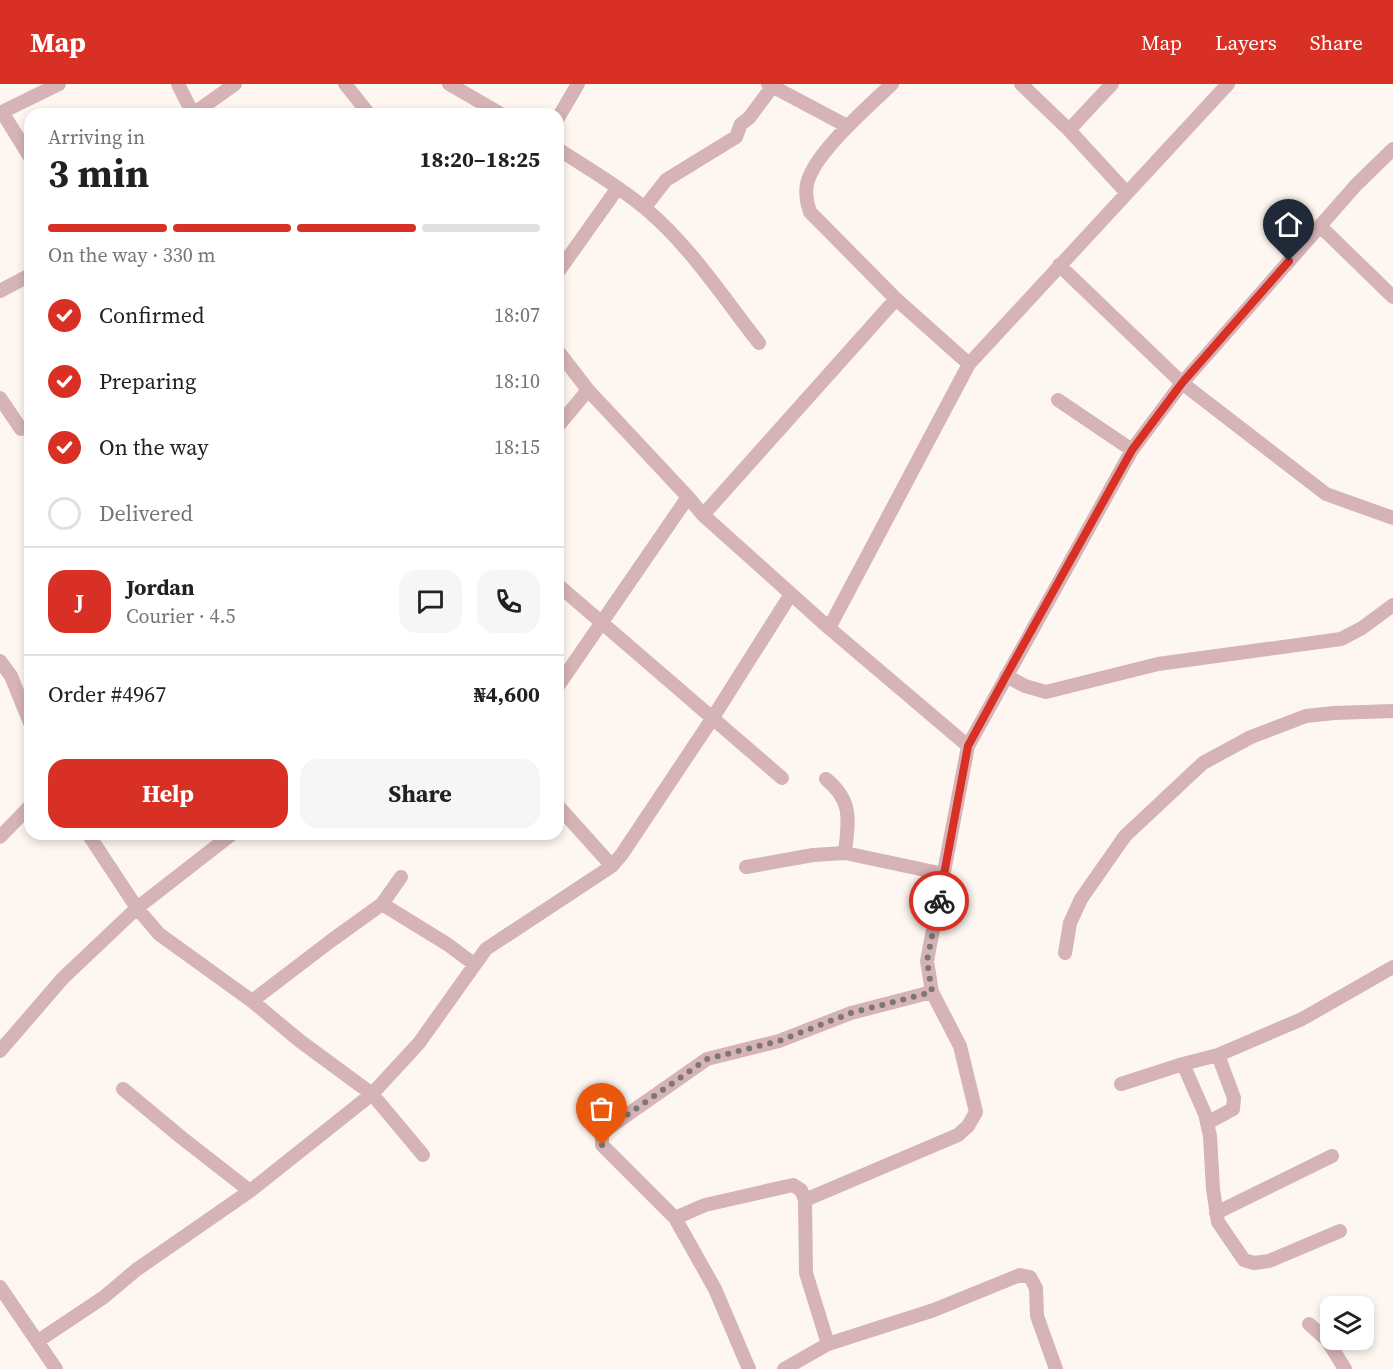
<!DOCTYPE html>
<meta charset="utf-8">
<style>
:root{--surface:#fff;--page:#f6f6f6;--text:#202124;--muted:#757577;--line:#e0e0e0;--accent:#d93025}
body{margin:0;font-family:"Source Serif 4",serif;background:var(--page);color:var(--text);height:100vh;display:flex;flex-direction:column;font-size:22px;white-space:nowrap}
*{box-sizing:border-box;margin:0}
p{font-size:20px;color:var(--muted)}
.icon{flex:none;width:33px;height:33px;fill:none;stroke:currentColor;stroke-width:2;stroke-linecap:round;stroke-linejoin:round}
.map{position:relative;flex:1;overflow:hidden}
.side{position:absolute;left:24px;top:24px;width:540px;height:732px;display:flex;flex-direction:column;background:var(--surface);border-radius:18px;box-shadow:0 3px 9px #0003}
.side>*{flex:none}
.controls{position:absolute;left:1320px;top:1212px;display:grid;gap:12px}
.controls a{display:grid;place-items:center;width:54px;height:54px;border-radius:12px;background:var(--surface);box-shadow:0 3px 9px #0003;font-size:30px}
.pin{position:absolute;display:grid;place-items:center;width:51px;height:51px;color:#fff;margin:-62px -26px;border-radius:50% 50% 50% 0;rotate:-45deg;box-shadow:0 0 6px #0007}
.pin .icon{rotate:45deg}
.courier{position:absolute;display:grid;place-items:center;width:60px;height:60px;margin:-30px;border:4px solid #d93025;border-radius:50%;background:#fff;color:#222;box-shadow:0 2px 8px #0007}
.summary em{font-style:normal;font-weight:700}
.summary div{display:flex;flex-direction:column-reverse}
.summary{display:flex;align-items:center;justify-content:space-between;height:102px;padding:0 24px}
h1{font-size:39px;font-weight:700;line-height:45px}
.bar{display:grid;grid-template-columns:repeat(4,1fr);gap:9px 6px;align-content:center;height:72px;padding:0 24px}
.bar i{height:8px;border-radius:4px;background:var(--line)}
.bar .active{background:var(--accent)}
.bar p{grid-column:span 4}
.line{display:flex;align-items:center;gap:15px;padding:0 24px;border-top:2px solid var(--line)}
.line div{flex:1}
.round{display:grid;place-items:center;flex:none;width:63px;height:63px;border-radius:18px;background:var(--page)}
ol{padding:0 24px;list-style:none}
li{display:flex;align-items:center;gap:18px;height:66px}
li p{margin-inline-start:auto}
li .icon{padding:6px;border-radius:50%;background:var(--accent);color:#fff;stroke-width:4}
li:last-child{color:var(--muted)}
li i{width:33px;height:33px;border:3px solid var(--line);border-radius:50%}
.cta{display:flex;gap:12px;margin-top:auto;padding:12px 24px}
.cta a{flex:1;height:69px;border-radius:18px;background:var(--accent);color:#fff;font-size:24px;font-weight:700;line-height:69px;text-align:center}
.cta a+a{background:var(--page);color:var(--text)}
header{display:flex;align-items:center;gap:36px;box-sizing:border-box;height:84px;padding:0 30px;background:var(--accent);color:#fff}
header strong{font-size:28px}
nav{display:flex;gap:33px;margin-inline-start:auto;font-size:21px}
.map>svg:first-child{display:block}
</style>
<header>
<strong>Map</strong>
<nav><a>Map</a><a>Layers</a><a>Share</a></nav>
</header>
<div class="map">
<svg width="1393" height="1285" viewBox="0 0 1393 1285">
<rect width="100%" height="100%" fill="#fef7f1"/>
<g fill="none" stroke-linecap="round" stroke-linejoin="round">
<path stroke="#d5b3b6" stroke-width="14" d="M 178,0 L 193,30 L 235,0
M 345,0 L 369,30
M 449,0 L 501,30
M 768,0 L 847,42
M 892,0 C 870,21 813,70 807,100 C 805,110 807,119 810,128 L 896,215 L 969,280
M 1021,0 L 1069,46 L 1126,108
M 2,28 L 30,73
M 0,29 L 59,0
M 558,34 L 578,0
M 1069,46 L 1112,0
M 558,65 C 587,84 619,102 646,125 C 690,162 723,213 759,259
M 645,123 L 666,96 L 736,53 L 741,40 L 749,34 L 772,3
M 1320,142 L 1393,213
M 1059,181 L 1182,299 L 1326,410 L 1393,434
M 558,188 L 617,105
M 0,207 L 30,191
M 558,267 L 588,306 L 688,413 L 703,431 L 829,544 L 968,662
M 0,314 L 21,345
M 1058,316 L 1132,366
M 558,342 L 588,306
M 703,431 L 896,215
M 558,501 L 782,694
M 829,544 L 969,280 L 1228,0
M 0,577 L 11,592 L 30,639
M 1006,592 L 1025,602 L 1046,608 L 1158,580 L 1341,555 L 1362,544 L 1393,521
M 558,602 L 688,413
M 826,695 C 854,718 848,737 845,769
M 558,722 L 612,782
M 88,750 L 137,824 L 159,850 L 252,917 L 300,957 L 372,1010 L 423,1071
M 0,753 L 30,722
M 746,783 L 813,771 L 845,769 L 944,790
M 382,820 L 447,860 L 474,880
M 1065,869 L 1070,839 L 1081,815 L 1125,752 L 1203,679 L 1251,653 L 1306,632 L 1334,629 L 1393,627
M 252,917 L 332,856 L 382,820 L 401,793
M 0,967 L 63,894 L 137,824 L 232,750
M 1183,980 L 1205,1030 L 1210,1052 L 1213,1105 L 1218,1138 L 1244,1176 L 1254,1179 L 1269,1177 L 1340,1147
M 1121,1000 L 1183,980 L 1218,971 L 1302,935 L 1393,883
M 123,1005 L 182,1054 L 250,1107
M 1207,1039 L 1233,1025 L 1234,1014 L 1218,971
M 805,1116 L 958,1051 L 968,1042 L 976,1028 L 960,962 L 932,908 L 927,877 L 968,662 L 1132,366 L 1182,299 L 1356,101 L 1393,65
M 1216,1129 L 1332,1072
M 675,1134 L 705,1121 L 793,1101 L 801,1106 L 805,1116 L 806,1189 L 828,1260
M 0,1203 L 56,1285
M 1309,1240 L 1327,1256 L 1345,1285
M 38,1257 L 104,1213 L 136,1186 L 250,1107 L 372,1010 L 419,959 L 486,865 L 612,782 L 622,770 L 712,635 L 791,510
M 749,1285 L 715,1205 L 675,1134 L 602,1061 L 602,1050 L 607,1045 L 707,975 L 779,957 L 851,929 L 932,908
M 784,1285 L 828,1260 L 934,1226 L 1020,1191 L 1030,1193 L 1036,1204 L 1037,1232 L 1056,1285"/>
</g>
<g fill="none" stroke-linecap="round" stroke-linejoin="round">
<path stroke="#7e7771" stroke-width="6" stroke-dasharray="0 10.8" d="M 602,1061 C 600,1053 601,1050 607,1045 L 707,975 L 779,957 L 851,929 L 932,908 L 927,877 L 939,817"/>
<path stroke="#d93025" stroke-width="8" d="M 939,817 L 968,662 L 1006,592 L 1132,366 L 1182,299 L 1289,177"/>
</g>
</svg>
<div class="controls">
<a><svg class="icon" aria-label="layers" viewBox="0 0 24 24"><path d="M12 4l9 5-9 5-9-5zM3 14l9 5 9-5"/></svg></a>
</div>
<div class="pin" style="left:602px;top:1061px;background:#ea580c"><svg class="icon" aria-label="bag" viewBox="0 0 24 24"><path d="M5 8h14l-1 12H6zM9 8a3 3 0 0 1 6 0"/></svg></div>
<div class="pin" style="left:1289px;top:177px;background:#1f2937"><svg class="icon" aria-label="home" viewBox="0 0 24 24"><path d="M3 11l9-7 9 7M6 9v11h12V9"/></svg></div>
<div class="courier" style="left:939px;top:817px"><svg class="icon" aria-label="bike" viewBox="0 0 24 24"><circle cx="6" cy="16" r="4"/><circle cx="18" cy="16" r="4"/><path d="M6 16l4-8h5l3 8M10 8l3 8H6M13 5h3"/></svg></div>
<section class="side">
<div class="summary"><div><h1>3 min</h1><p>Arriving in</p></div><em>18:20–18:25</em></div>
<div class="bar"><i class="active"></i><i class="active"></i><i class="active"></i><i></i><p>On the way · 330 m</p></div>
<ol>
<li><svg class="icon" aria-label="check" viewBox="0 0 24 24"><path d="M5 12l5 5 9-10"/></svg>Confirmed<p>18:07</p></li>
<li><svg class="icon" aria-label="check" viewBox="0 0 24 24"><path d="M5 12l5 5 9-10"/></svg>Preparing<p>18:10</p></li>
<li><svg class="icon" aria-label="check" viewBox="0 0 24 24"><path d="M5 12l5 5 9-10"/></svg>On the way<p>18:15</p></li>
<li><i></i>Delivered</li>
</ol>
<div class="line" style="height:108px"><b class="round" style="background:var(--accent);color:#fff">J</b><div><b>Jordan</b><p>Courier · 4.5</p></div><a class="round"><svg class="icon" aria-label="chat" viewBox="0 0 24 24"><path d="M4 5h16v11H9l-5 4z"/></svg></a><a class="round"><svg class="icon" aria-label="phone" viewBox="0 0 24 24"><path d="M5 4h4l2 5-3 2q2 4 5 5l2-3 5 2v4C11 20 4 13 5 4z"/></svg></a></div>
<div class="line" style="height:78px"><div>Order #4967</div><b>₦4,600</b></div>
<div class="cta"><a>Help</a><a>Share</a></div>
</section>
</div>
